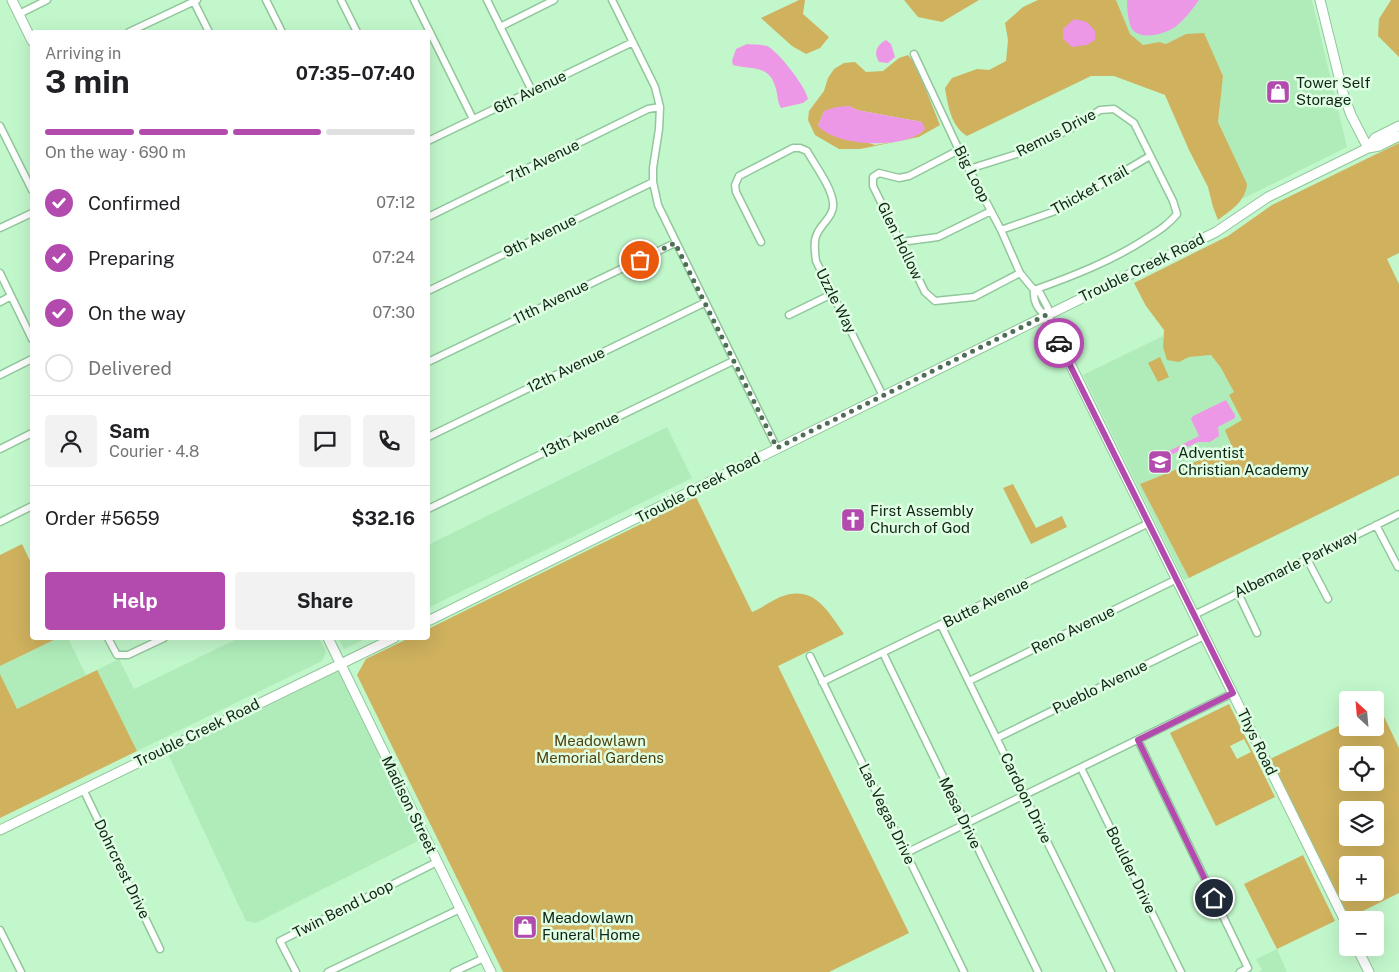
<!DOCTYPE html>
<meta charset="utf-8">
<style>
:root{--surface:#fff;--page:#f2f2f2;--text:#202124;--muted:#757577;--line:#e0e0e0;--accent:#b34bae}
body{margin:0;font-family:"Public Sans",sans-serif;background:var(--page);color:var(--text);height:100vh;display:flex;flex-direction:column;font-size:19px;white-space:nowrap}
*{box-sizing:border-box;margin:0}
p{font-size:16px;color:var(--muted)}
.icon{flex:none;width:28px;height:28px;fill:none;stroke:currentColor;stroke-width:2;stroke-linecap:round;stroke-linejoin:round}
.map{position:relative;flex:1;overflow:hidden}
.sheet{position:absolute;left:30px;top:30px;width:400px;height:610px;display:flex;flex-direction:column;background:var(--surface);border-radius:5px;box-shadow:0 5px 20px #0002}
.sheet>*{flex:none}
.needle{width:32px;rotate:334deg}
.buttons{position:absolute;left:1339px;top:691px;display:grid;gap:10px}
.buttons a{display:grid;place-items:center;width:45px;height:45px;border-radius:5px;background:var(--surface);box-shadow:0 5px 20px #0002;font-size:25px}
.pin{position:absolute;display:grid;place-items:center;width:42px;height:42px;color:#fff;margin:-21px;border:2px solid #fff;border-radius:50%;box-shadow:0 1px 5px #0007}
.courier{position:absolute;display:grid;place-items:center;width:50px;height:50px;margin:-25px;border:4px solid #b34bae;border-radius:50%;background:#fff;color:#222;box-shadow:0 1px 6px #0007}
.summary em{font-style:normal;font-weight:700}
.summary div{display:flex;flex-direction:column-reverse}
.summary{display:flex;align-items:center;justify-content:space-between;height:85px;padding:0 15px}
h1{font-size:32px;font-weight:700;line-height:38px}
.bar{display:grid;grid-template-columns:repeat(4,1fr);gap:8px 5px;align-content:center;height:60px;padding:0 15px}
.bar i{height:6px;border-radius:4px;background:var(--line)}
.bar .current{background:var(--accent)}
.bar p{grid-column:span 4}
.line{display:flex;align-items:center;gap:12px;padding:0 15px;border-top:1px solid var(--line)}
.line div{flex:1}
.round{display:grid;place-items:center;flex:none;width:52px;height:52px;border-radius:5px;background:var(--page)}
ol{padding:0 15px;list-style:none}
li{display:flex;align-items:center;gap:15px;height:55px}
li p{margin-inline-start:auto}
li .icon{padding:5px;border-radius:50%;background:var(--accent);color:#fff;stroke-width:4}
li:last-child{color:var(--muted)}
li i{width:28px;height:28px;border:2px solid var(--line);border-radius:50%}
.action{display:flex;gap:10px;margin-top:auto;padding:10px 15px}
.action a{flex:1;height:58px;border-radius:5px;background:var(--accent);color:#fff;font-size:20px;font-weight:700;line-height:58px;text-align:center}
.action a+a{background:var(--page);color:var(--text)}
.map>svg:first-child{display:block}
</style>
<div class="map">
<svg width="1399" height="972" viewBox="0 0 1399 972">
<rect width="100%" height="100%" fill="#c2f7cb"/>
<path fill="#b0ecba" d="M 1116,0 L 1312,0 L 1347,147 L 1242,199 L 1246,192 L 1246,184 L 1218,122 L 1220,107 L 1186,34 L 1166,44 L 1159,42 L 1143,45 L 1130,35 Z
M 1163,336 L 1163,347 L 1179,362 L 1189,357 L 1211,355 L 1221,368 L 1235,392 L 1229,395 L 1242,420 L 1232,447 L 1140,484 L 1189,578 L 1184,580 L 1083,375 Z
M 667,427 L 692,478 L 428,608 L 428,545 Z
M 58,638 L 68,638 L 86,675 L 17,709 L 0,674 L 0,666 Z
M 239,638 L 319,638 L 326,652 L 322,661 L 137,751 L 97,670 L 119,659 L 134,689 Z
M 338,638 L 367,638 L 344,649 Z
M 339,668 L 422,839 L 256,923 L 246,921 L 167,752 Z
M 1277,949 L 1287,972 L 1259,972 L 1262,970 L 1256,959 Z"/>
<path fill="#cfb15e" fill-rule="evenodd" d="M 799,0 L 805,0 L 803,14 L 829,37 L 820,48 L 806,54 L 792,46 L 761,18 Z
M 904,0 L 979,0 L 942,22 L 918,17 Z
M 1038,0 L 1116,0 L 1130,34 L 1143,45 L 1159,42 L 1166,44 L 1186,34 L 1204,33 L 1223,76 L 1218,122 L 1247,184 C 1246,201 1231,210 1218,220 L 1213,207 L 1208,187 L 1189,150 L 1165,95 L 1114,76 L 1091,76 L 967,136 C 951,126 948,106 945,88 L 952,78 L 977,69 L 989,70 L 1006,61 L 1008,40 L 1005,23 L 1023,7 Z
M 1391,0 L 1399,0 L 1399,57 L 1378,36 L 1379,19 Z
M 908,55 L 916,65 L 940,125 L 919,137 L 860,149 L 839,149 L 815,135 L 808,120 L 809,111 L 824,91 L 828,78 L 834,69 L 844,63 L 855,62 L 866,72 L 883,71 L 899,58 ZM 849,106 L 857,110 L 922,122 L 921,133 L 898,141 L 875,145 L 818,126 L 824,111 Z
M 1399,143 L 1399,253 L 1387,259 L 1399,284 L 1399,475 L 1189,578 L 1140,484 L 1232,447 L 1225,430 L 1242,420 L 1229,395 L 1234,392 L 1221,368 L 1211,355 L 1189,357 L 1179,362 L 1167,360 L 1163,347 L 1164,330 L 1146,306 L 1134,283 L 1228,236 L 1272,205 Z
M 1160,357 L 1169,377 L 1158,382 L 1148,363 Z
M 1013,484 L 1036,528 L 1062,516 L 1067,527 L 1031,544 L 1003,488 Z
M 696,497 L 752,612 C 762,608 771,601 780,597 C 814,584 827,610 844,634 L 778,666 L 909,933 L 829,972 L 503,972 L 357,675 L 366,659 L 409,638 L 428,638 L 428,629 Z
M 22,544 L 32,565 L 32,638 L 58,638 L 0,666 L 0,555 Z
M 97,670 L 137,751 L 0,818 L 0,674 L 17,709 Z
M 1229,704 L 1275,797 L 1216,826 L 1170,733 ZM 1244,739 L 1251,752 L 1237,759 L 1230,746 Z
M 1379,706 L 1399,748 L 1399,893 L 1349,918 L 1270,759 L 1347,722 L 1348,728 L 1375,728 L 1375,708 ZM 1348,755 L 1375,755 L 1375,782 L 1348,782 ZM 1348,810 L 1375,810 L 1375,838 L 1348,838 ZM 1348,865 L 1375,865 L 1375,892 L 1348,892 Z
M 1303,855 L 1335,921 L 1277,949 L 1244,884 Z"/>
<path fill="#ed98e6" d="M 1127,0 L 1199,0 C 1192,10 1184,20 1175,27 C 1165,34 1138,42 1131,27 C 1128,20 1127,8 1127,0 Z
M 1074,19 L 1087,22 L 1095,31 L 1095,40 L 1087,45 L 1072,47 L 1063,39 L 1063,29 Z
M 886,40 L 891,44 L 895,57 L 888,63 L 879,62 C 873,52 877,45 886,40 Z
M 747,44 C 753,45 761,44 767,46 C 778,51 806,87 808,99 L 803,103 L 781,108 C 777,101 778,96 776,89 C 770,64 752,70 733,65 L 732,61 L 736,49 Z
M 849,106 L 857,110 L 922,122 L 925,129 C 906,150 837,147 818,126 L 824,111 L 836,107 Z
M 1226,400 L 1235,415 L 1235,418 L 1218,427 L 1219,436 L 1210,442 L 1198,442 L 1158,461 L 1153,461 L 1155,458 L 1199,436 L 1191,419 L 1193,416 Z"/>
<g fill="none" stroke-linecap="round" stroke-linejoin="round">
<defs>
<path id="street" d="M 266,0 L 282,32
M 341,0 L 357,32
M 414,0 L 473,119
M 487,0 L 532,91
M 612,0 L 655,87 L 660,107 L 659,129 L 653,168 L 653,182 L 658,205 L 777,448
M 194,2 L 209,32
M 19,14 L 47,0
M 500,27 L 554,0
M 129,32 L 197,0
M 914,54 L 959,150 L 1001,230 L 1020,273 L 1034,290 C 1073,276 1112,261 1147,238 C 1158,231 1168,225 1177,214 L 1173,201 L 1134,123 L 1114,109 L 1100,110 L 1070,129 L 1020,153 L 969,169
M 0,126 L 32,190
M 428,141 L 633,42
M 959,150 L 909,176 L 899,178 L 879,173 L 873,177 L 873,186 L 925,292 L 935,301 L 974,297 L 1020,273
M 428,217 L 648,109 L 660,107
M 0,228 L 32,213
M 1001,230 L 1058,210 L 1150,156
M 761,242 L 736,192 L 735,185 L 739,176 L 793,148 L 800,148 L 807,151 C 815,165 832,188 833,203 C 835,215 821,224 817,234 C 813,242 815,252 816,261 L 883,396
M 901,242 L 938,237 L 991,211
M 0,273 L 32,339
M 1034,290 L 1040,293 L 1048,308 L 1046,315 C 1037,310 1033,300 1034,290 Z
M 428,291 L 653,182
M 0,302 L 11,296
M 789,315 L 832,294
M 428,362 L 675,243
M 0,375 L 32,359
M 428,437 L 704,303
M 0,449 L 32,433
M 428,509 L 733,361
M 0,522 L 32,506
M 1376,525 L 1398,567
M 1307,559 L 1328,599
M 1238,593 L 1257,633
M 1194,615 L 1399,514
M 941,625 L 1111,972
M 108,638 L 117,655 L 128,655 L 164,638
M 883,653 L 1038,972
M 810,656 L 964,972
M 969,681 L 1177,579
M 822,682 L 1149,523
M 997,738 L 1204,636
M 1138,740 L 1248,968 L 1240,972
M 1081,768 L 1181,972
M 83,789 L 160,949
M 906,853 L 1233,693
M 0,930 L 21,972
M 296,972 L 280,941 L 437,862
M 328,972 L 460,909
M 454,972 L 484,958"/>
<path id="secondary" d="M 12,0 L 32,41
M 1320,0 L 1343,93 L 1351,115 L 1368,148
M 1368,148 L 1375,138 L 1399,126
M 1046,315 L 1348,927
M 428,621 L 1216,232 L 1268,197 L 1368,148 L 1379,146 L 1399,136
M 328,638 L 491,972
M 0,830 L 394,638
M 1357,948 L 1369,972"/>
</defs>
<use href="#street" stroke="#92c69c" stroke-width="9"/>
<use href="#secondary" stroke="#92c69c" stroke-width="11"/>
<use href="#street" stroke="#fff" stroke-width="6"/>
<use href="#secondary" stroke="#fff" stroke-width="9"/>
</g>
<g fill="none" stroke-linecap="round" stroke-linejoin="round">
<path stroke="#4e6e55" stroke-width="5" stroke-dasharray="0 9" d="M 640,260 L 675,243 L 777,448 L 1046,315 L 1059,343"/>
<path stroke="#b34bae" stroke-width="6" d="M 1059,343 L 1233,693 L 1138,740 L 1214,898"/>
</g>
<defs>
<symbol id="shop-square" viewBox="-11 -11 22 22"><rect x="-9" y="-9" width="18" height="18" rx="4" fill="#b34bae" stroke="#dffee3"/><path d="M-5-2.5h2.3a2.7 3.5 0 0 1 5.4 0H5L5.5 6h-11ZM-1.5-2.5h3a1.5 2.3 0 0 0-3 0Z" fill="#fff"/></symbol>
<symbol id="school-square" viewBox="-11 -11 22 22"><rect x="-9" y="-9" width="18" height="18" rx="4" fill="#b34bae" stroke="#dffee3"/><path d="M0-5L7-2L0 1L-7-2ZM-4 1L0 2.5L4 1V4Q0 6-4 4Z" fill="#fff"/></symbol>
<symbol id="church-square" viewBox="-11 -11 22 22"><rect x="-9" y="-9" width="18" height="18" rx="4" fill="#b34bae" stroke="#dffee3"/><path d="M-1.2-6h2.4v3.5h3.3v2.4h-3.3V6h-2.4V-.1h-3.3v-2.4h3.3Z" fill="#fff"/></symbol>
</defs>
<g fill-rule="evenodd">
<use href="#shop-square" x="1264" y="78" width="28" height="28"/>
<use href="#school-square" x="1146" y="448" width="28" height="28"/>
<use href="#church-square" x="839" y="506" width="28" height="28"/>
<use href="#shop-square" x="511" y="913" width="28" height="28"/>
</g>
<g text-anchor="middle" stroke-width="5" stroke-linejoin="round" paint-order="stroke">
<g font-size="15" fill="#102515" stroke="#dffee3" text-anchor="start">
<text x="1296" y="88">Tower Self<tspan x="1296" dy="17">Storage</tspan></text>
<text x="1178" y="458">Adventist<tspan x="1178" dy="17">Christian Academy</tspan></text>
<text x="870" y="516">First Assembly<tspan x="870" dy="17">Church of God</tspan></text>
<text x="542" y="923">Meadowlawn<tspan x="542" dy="17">Funeral Home</tspan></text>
</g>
<g font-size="15" fill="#102515" stroke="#dffee3">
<text transform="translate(530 92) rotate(-26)" y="5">6th Avenue</text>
<text transform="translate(1056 133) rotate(-27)" y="5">Remus Drive</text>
<text transform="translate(543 161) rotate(-26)" y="5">7th Avenue</text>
<text transform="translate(972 174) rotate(63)" y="5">Big Loop</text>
<text transform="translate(1090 190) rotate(-29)" y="5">Thicket Trail</text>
<text transform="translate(540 236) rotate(-26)" y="5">9th Avenue</text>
<text transform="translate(900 241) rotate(64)" y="5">Glen Hollow</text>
<text transform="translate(1142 268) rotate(-26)" y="5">Trouble Creek Road</text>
<text transform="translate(836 301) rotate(63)" y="5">Uzzle Way</text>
<text transform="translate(551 302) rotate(-26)" y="5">11th Avenue</text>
<text transform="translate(566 370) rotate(-26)" y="5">12th Avenue</text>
<text transform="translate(580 435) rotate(-26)" y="5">13th Avenue</text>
<text transform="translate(698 488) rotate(-27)" y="5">Trouble Creek Road</text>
<text transform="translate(1296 564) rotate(-26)" y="5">Albemarle Parkway</text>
<text transform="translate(986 603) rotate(-26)" y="5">Butte Avenue</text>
<text transform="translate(1073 630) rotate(-26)" y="5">Reno Avenue</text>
<text transform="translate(1100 687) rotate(-26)" y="5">Pueblo Avenue</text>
<text transform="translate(197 733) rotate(-26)" y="5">Trouble Creek Road</text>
<text transform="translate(1257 742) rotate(64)" y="5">Thys Road</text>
<text transform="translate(1026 798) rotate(64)" y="5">Cardoon Drive</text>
<text transform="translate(409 805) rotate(64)" y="5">Madison Street</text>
<text transform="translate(960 813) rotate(64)" y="5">Mesa Drive</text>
<text transform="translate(887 814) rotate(64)" y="5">Las Vegas Drive</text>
<text transform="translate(122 869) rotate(64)" y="5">Dohrcrest Drive</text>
<text transform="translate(1131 870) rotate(64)" y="5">Boulder Drive</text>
<text transform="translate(343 909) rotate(-27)" y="5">Twin Bend Loop</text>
</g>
<g font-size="15" fill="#524210" stroke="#dffee3">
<text x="600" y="746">Meadowlawn<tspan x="600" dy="17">Memorial Gardens</tspan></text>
</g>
</g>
</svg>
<div class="buttons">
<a><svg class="needle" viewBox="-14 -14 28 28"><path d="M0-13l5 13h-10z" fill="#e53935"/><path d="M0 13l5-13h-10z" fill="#757577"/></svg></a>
<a><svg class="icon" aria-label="locate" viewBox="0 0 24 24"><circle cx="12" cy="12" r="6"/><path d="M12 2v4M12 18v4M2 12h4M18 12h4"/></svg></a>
<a><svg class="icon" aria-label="layers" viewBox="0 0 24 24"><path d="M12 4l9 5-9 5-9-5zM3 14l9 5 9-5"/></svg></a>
<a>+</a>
<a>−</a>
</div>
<div class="pin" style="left:640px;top:260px;background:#ea580c"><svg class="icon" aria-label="bag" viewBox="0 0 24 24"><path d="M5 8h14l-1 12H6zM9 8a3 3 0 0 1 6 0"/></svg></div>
<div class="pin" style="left:1214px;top:898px;background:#1f2937"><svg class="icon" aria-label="home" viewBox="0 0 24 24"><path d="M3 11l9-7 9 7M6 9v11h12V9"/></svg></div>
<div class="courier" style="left:1059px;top:343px"><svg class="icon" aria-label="car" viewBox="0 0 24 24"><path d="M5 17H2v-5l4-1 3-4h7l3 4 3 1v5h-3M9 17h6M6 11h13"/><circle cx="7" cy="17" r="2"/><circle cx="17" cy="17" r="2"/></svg></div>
<section class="sheet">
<div class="summary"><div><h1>3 min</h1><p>Arriving in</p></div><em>07:35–07:40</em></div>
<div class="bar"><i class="current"></i><i class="current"></i><i class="current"></i><i></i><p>On the way · 690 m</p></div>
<ol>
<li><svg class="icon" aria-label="check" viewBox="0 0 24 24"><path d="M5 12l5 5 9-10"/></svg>Confirmed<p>07:12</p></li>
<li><svg class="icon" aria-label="check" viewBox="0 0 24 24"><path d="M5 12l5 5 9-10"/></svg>Preparing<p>07:24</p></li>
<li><svg class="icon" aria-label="check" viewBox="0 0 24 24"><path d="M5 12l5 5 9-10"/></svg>On the way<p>07:30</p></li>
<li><i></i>Delivered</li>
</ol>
<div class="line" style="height:90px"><a class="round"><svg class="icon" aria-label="person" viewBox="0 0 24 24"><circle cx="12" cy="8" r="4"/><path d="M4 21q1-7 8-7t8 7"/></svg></a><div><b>Sam</b><p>Courier · 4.8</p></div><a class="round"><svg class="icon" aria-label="chat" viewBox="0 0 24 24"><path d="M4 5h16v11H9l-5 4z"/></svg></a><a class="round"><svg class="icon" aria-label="phone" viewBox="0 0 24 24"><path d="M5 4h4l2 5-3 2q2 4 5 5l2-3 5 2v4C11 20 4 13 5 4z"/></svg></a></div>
<div class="line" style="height:65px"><div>Order #5659</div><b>$32.16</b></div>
<div class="action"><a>Help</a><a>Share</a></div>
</section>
</div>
